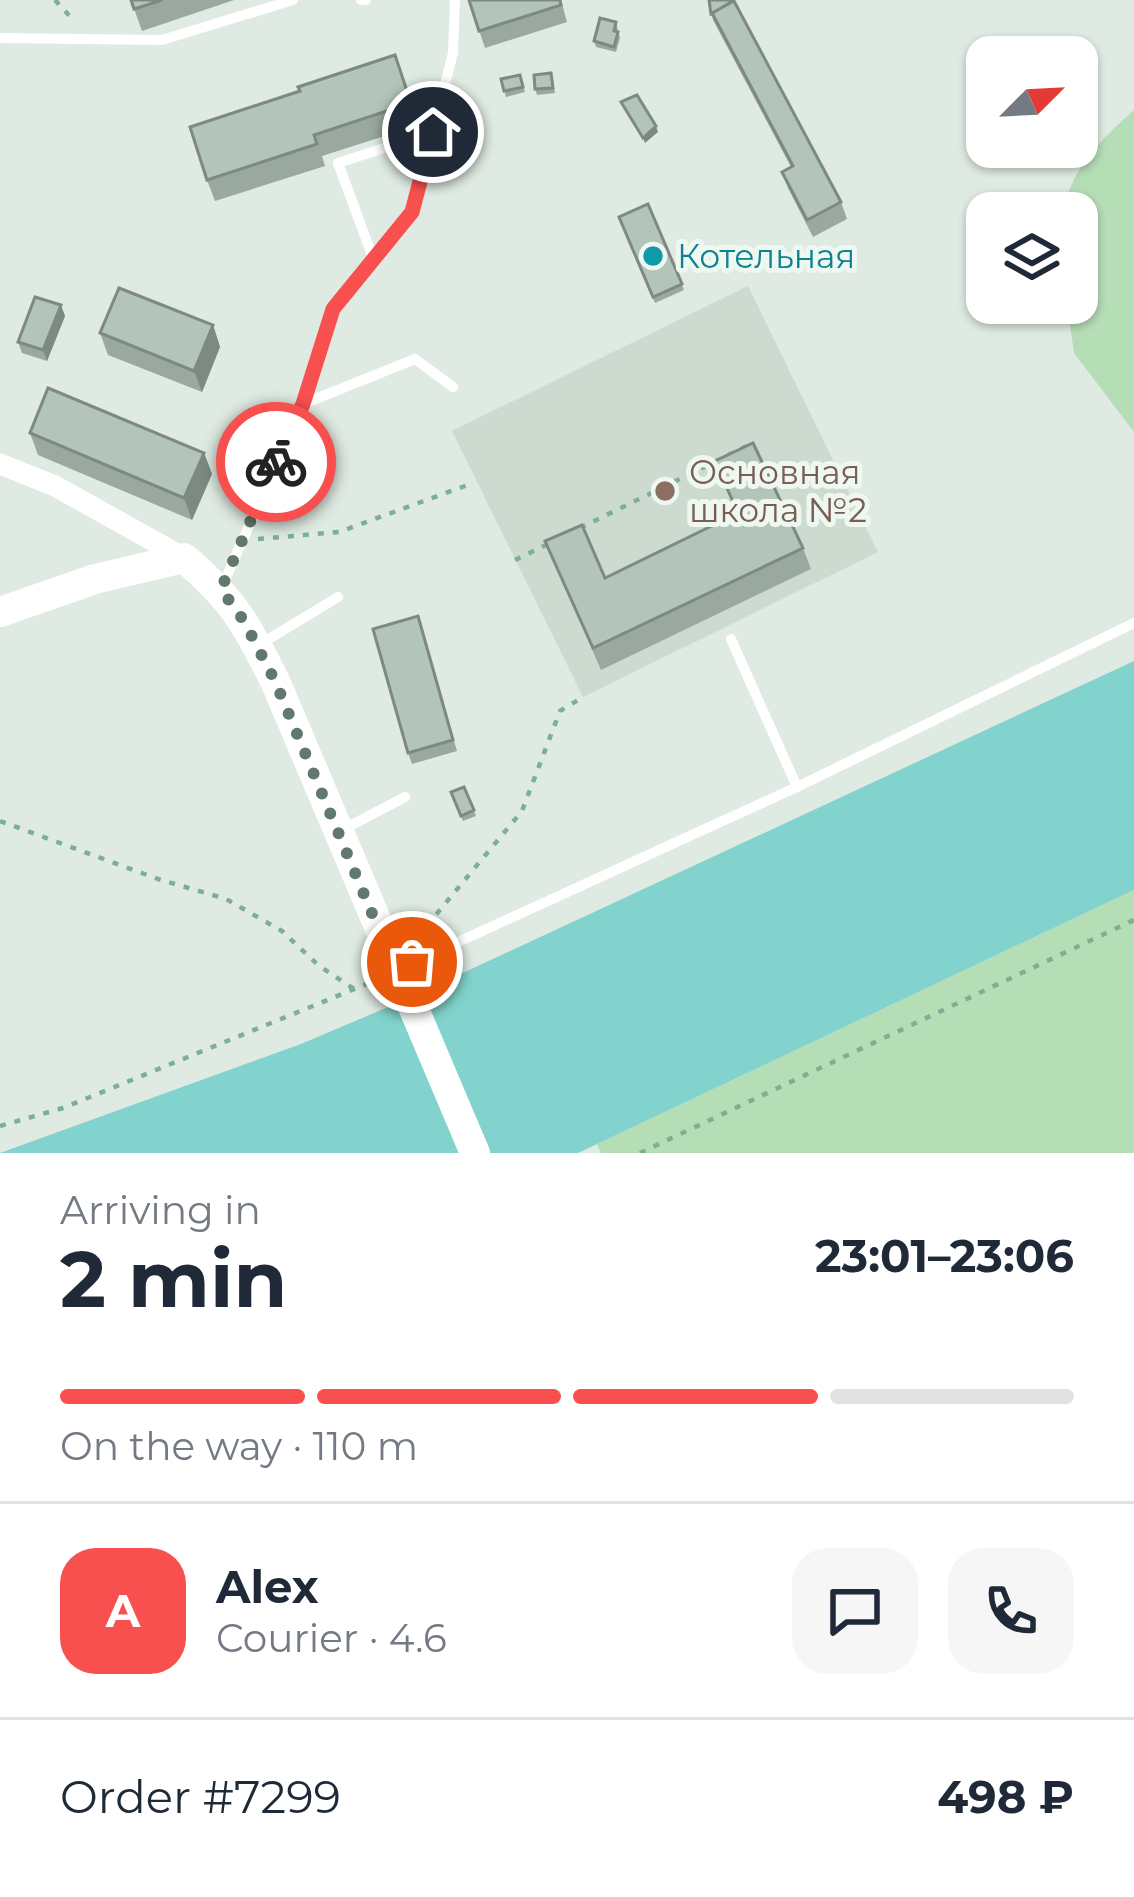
<!DOCTYPE html>
<meta charset="utf-8">
<style>
:root{--surface:#fff;--page:#f6f6f7;--text:#1f2937;--muted:#747a83;--line:#e0e1e3;--accent:#f8504e}
body{margin:0;font-family:Montserrat,sans-serif;background:var(--page);color:var(--text);height:100vh;display:flex;flex-direction:column;font-size:45px;white-space:nowrap}
*{box-sizing:border-box;margin:0}
p{font-size:39px;color:var(--muted)}
.icon{flex:none;width:66px;height:66px;fill:none;stroke:currentColor;stroke-width:2;stroke-linecap:round;stroke-linejoin:round}
.map{position:relative;height:1153px;overflow:hidden}
.sheet{display:flex;flex-direction:column;background:var(--surface);flex:1}
.sheet>*{flex:none}
.needle{width:78px;rotate:66deg}
.fabs{position:absolute;left:966px;top:36px;display:grid;gap:24px}
.fabs a{display:grid;place-items:center;width:132px;height:132px;border-radius:24px;background:var(--surface);box-shadow:0 3px 9px #0004;font-size:60px}
.pin{position:absolute;display:grid;place-items:center;width:102px;height:102px;color:#fff;margin:-51px;border:6px solid #fff;border-radius:50%;box-shadow:0 3px 12px #0007}
.courier{position:absolute;display:grid;place-items:center;width:120px;height:120px;margin:-60px;border:9px solid #f8504e;border-radius:50%;background:#fff;color:#222;box-shadow:0 3px 15px #0007}
.head em{font-style:normal;font-weight:700}
.head div{display:flex;flex-direction:column-reverse}
.head{display:flex;align-items:center;justify-content:space-between;height:204px;padding:0 60px}
h1{font-size:78px;font-weight:700;line-height:90px}
.bar{display:grid;grid-template-columns:repeat(4,1fr);gap:18px 12px;align-content:center;height:144px;padding:0 60px}
.bar i{height:15px;border-radius:9px;background:var(--line)}
.bar .selected{background:var(--accent)}
.bar p{grid-column:span 4}
.line{display:flex;align-items:center;gap:30px;padding:0 60px;border-top:3px solid var(--line)}
.line div{flex:1}
.round{display:grid;place-items:center;flex:none;width:126px;height:126px;border-radius:36px;background:var(--page)}
.map>svg:first-child{display:block}
</style>
<div class="map">
<svg width="1134" height="1153" viewBox="0 0 1134 1153">
<rect width="100%" height="100%" fill="#deeae2"/>
<path fill="#ccdad0" d="M 748,286 L 878,552 L 583,697 L 452,431 Z"/>
<path fill="#b5ddb6" d="M 1134,110 L 1134,432 L 1074,353 L 1067,303 L 1077,303 L 1077,213 L 1065,213 C 1067,171 1104,137 1134,110 Z
M 1134,890 L 1134,1153 L 601,1153 L 597,1144 Z"/>
<path fill="#82d3cd" d="M 1134,661 L 1134,890 L 578,1153 L 0,1153 L 301,1044 L 407,999 Z"/>
<g fill="none" stroke-linecap="round" stroke-linejoin="round">
<path stroke="#7caf94" stroke-width="4.5" stroke-dasharray="6 9" stroke-linecap="butt" d="M 55,0 L 75,22
M 580,528 L 747,446
M 258,539 L 339,532 L 473,483
M 515,560 L 548,544
M 0,821 L 158,879 L 226,899 L 282,931 L 318,965 L 354,989
M 422,940 L 429,923 L 522,811 L 560,711 L 583,697
M 0,1126 L 63,1108 L 374,981
M 640,1153 L 1134,920"/>
<path stroke="#fff" stroke-width="10" d="M 361,0 L 366,0
M 0,38 L 162,40 L 293,0
M 373,258 L 338,163 L 433,132
M 303,404 L 415,359 L 453,387
M 221,589 L 303,404 L 333,309 L 412,212 L 453,53 L 455,0
M 731,639 L 797,787
M 259,645 L 338,597
M 344,829 L 405,797
M 399,969 L 797,787 L 1134,623"/>
<path stroke="#fff" stroke-width="21" d="M 0,464 L 55,486 L 184,558"/>
<path stroke="#fff" stroke-width="30" d="M 0,612 L 95,579 L 184,558 C 234,600 246,624 275,681 L 475,1153"/>
</g>
<path fill="#9aa9a0" d="M 131,0 L 234,0 L 142,31 Z
M 469,0 L 561,0 L 567,22 L 485,48 Z
M 709,0 L 732,0 L 841,202 L 847,219 L 813,237 L 788,188 L 782,172 L 791,167 L 713,20 Z
M 616,22 L 620,38 L 616,52 L 596,47 L 594,41 Z
M 395,55 L 419,125 L 322,156 L 325,166 L 215,201 L 207,180 L 300,91 Z
M 551,73 L 555,93 L 537,95 L 535,89 Z
M 520,75 L 525,92 L 506,97 L 501,79 Z
M 648,204 L 684,290 L 655,303 L 619,217 Z
M 65,316 L 47,361 L 22,353 L 18,342 Z
M 213,325 L 220,347 L 202,392 L 108,355 L 100,333 Z
M 30,433 L 204,453 L 212,474 L 192,520 L 38,455 Z
M 715,461 L 803,548 L 811,569 L 601,670 L 545,541 L 605,578 L 737,514 Z
M 422,627 L 457,751 L 412,764 L 408,753 Z
M 464,787 L 476,816 L 463,821 L 451,792 Z"/>
<path fill="#7d8a82" d="M 656,126 L 658,132 L 645,143 L 643,138 Z
M 61,305 L 65,316 L 47,361 L 43,350 Z
M 213,325 L 220,347 L 202,392 L 194,371 Z
M 204,453 L 212,474 L 192,520 L 184,498 Z"/>
<path fill="#b3c5ba" stroke="#7d8a82" stroke-width="3" d="M 131,0 L 162,0 L 134,9 Z
M 469,0 L 560,0 L 561,5 L 479,31 Z
M 709,0 L 731,0 L 731,2 L 711,14 Z
M 734,1 L 841,202 L 807,220 L 782,172 L 793,166 L 712,13 Z
M 600,18 L 616,22 L 614,31 L 618,32 L 614,47 L 594,41 Z
M 395,55 L 411,103 L 314,135 L 317,144 L 207,180 L 190,127 L 300,91 L 298,87 Z
M 551,73 L 553,88 L 535,89 L 534,75 Z
M 520,75 L 523,87 L 504,91 L 501,79 Z
M 637,95 L 656,126 L 643,138 L 621,102 Z
M 648,204 L 682,284 L 653,297 L 619,217 Z
M 119,288 L 213,325 L 194,371 L 100,333 Z
M 35,297 L 61,305 L 43,350 L 18,342 Z
M 48,388 L 204,453 L 184,498 L 30,433 Z
M 753,443 L 803,548 L 593,648 L 545,541 L 582,525 L 605,578 L 738,513 L 715,461 Z
M 418,616 L 453,740 L 408,753 L 373,629 Z
M 464,787 L 474,810 L 461,816 L 451,792 Z"/>
<g fill="none" stroke-linecap="round" stroke-linejoin="round">
<path stroke="#61786c" stroke-width="12" stroke-dasharray="0 21.6" d="M 276,462 L 221,589 L 244,621 L 275,681 L 396,971 L 412,962"/>
<path stroke="#f8504e" stroke-width="15" d="M 276,462 L 303,404 L 333,309 L 412,212 L 433,132"/>
</g>
<circle fill="#0f9aa8" stroke="#eef7f0" stroke-width="4.5" cx="653" cy="256" r="12"/>
<circle fill="#8d6e63" stroke="#eef7f0" stroke-width="4.5" cx="665" cy="491" r="12"/>
<g text-anchor="middle" stroke-width="10" stroke-linejoin="round" paint-order="stroke">
<g font-size="33" fill="#0d838f" stroke="#eef7f0" text-anchor="start">
<text x="677" y="268">Котельная</text>
</g>
<g font-size="33" fill="#785e54" stroke="#eef7f0" text-anchor="start">
<text x="689" y="484">Основная<tspan x="689" dy="38">школа №2</tspan></text>
</g>
</g>
</svg>
<div class="fabs">
<a><svg class="needle" viewBox="-14 -14 28 28"><path d="M0-13l5 13h-10z" fill="#e53935"/><path d="M0 13l5-13h-10z" fill="#747a83"/></svg></a>
<a><svg class="icon" aria-label="layers" viewBox="0 0 24 24"><path d="M12 4l9 5-9 5-9-5zM3 14l9 5 9-5"/></svg></a>
</div>
<div class="pin" style="left:412px;top:962px;background:#ea580c"><svg class="icon" aria-label="bag" viewBox="0 0 24 24"><path d="M5 8h14l-1 12H6zM9 8a3 3 0 0 1 6 0"/></svg></div>
<div class="pin" style="left:433px;top:132px;background:#1f2937"><svg class="icon" aria-label="home" viewBox="0 0 24 24"><path d="M3 11l9-7 9 7M6 9v11h12V9"/></svg></div>
<div class="courier" style="left:276px;top:462px"><svg class="icon" aria-label="bike" viewBox="0 0 24 24"><circle cx="6" cy="16" r="4"/><circle cx="18" cy="16" r="4"/><path d="M6 16l4-8h5l3 8M10 8l3 8H6M13 5h3"/></svg></div>
</div>
<section class="sheet">
<div class="head"><div><h1>2 min</h1><p>Arriving in</p></div><em>23:01–23:06</em></div>
<div class="bar"><i class="selected"></i><i class="selected"></i><i class="selected"></i><i></i><p>On the way · 110 m</p></div>
<div class="line" style="height:216px"><b class="round" style="background:var(--accent);color:#fff">A</b><div><b>Alex</b><p>Courier · 4.6</p></div><a class="round"><svg class="icon" aria-label="chat" viewBox="0 0 24 24"><path d="M4 5h16v11H9l-5 4z"/></svg></a><a class="round"><svg class="icon" aria-label="phone" viewBox="0 0 24 24"><path d="M5 4h4l2 5-3 2q2 4 5 5l2-3 5 2v4C11 20 4 13 5 4z"/></svg></a></div>
<div class="line" style="height:156px"><div>Order #7299</div><b>498 ₽</b></div>
</section>
